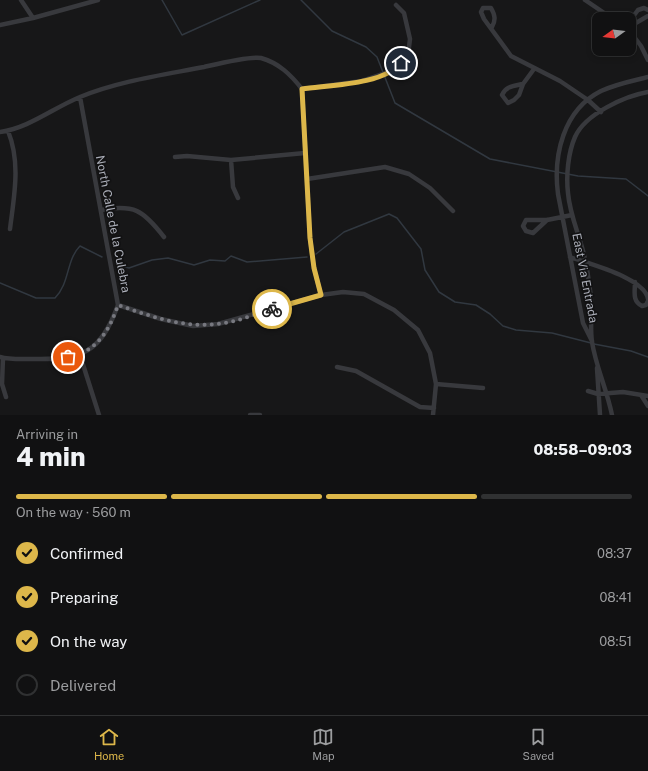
<!DOCTYPE html>
<meta charset="utf-8">
<style>
:root{--surface:#111112;--page:#1a1a1b;--text:#f1f3f6;--muted:#9c9d9f;--line:#303132;--accent:#ddb74a}
body{margin:0;font-family:"Public Sans",sans-serif;background:var(--page);color:var(--text);height:100vh;display:flex;flex-direction:column;font-size:15px;white-space:nowrap}
*{box-sizing:border-box;margin:0}
p{font-size:13px;color:var(--muted)}
.icon{flex:none;width:22px;height:22px;fill:none;stroke:currentColor;stroke-width:2;stroke-linecap:round;stroke-linejoin:round}
.map{position:relative;height:415px;overflow:hidden}
.side{display:flex;flex-direction:column;background:var(--surface);flex:1}
.side>*{flex:none}
.needle{width:26px;rotate:255deg}
.controls{position:absolute;left:592px;top:12px;display:grid;gap:8px}
.controls a{display:grid;place-items:center;width:44px;height:44px;border-radius:8px;background:var(--surface);box-shadow:0 2px 6px #0003,0 0 0 1px var(--line);font-size:20px}
.pin{position:absolute;display:grid;place-items:center;width:34px;height:34px;color:#fff;margin:-17px;border:2px solid #fff;border-radius:50%;box-shadow:0 1px 4px #0007}
.courier{position:absolute;display:grid;place-items:center;width:40px;height:40px;margin:-20px;border:3px solid #ddb74a;border-radius:50%;background:#fff;color:#222;box-shadow:0 1px 5px #0007}
.headline em{font-style:normal;font-weight:800}
.headline div{display:flex;flex-direction:column-reverse}
.headline{display:flex;align-items:center;justify-content:space-between;height:68px;padding:0 16px}
h1{font-size:26px;font-weight:800;line-height:30px}
.bar{display:grid;grid-template-columns:repeat(4,1fr);gap:6px 4px;align-content:center;height:48px;padding:0 16px}
.bar i{height:5px;border-radius:3px;background:var(--line)}
.bar .current{background:var(--accent)}
.bar p{grid-column:span 4}
ol{padding:0 16px;list-style:none}
li{display:flex;align-items:center;gap:12px;height:44px}
li p{margin-inline-start:auto}
li .icon{padding:4px;border-radius:50%;background:var(--accent);color:#111;stroke-width:4}
li:last-child{color:var(--muted)}
li i{width:22px;height:22px;border:2px solid var(--line);border-radius:50%}
.tabs{display:flex;justify-content:space-around;align-items:center;height:56px;border-top:1px solid var(--line);background:var(--surface);font-size:11px;color:var(--muted)}
.tabs a{display:grid;justify-items:center;gap:2px}
.tabs .current{color:var(--accent)}
.map>svg:first-child{display:block}
</style>
<div class="map">
<svg width="648" height="415" viewBox="0 0 648 415">
<rect width="100%" height="100%" fill="#171718"/>
<g fill="none" stroke-linecap="round" stroke-linejoin="round">
<path stroke="#313840" stroke-width="1.5" d="M 162,0 L 182,35 L 260,0
M 301,0 L 332,31 L 366,47 L 377,57 L 395,103 L 490,159 L 578,176 L 626,179 L 648,196
M 316,254 L 344,232 L 389,214 L 397,218 L 421,249 L 425,270 L 439,292 L 455,302 L 476,305 L 490,314 L 503,326 L 516,330 L 552,333 L 591,343
M 118,265 L 129,268 L 152,260 L 168,258 L 194,265 L 210,260 L 225,261 L 231,256 L 247,262 L 307,257
M 0,283 L 36,298 L 55,298 C 70,283 66,260 80,246 L 102,257
M 594,344 L 631,351 L 648,357"/>
<path stroke="#38393d" stroke-width="4.5" d="M 21,0 L 33,18
M 585,0 L 613,19
M 633,23 L 632,18 L 638,10 L 644,8 L 648,10
M 0,25 L 33,18 L 98,0
M 492,27 C 496,20 495,15 491,8 L 483,8 L 481,12 L 484,19 L 511,56 L 560,81 L 588,100 L 601,112
M 629,27 L 648,16
M 629,30 L 641,46 L 648,60
M 523,84 C 514,86 506,86 502,95 L 508,103 L 514,100 L 519,95 L 523,84 L 534,69
M 302,89 L 310,238 L 314,268 L 321,295
M 302,89 L 362,81 L 395,70 L 408,55 L 410,39 L 404,13 L 396,5
M 8,131 C 21,163 14,196 10,229
M 0,132 C 29,128 53,108 80,97 C 119,81 163,75 204,67 C 217,64 249,56 261,58 C 279,63 291,75 302,89
M 175,157 L 187,156 L 231,160 L 305,153
M 231,160 L 233,187 L 238,198
M 307,179 L 385,167 L 409,174 L 430,188 L 453,211
M 101,210 C 134,204 143,210 164,237
M 547,220 L 533,233 L 526,231 L 523,226 L 526,220 L 547,220 L 572,215
M 570,257 C 589,264 645,278 648,299
M 635,282 C 635,292 632,301 642,306 L 646,305 L 648,301
M 118,305 L 161,319 L 193,326 L 218,324 L 321,295 L 343,292 L 364,294 L 394,310 L 418,330 L 430,353 L 436,384 L 433,415
M 592,341 L 583,323 L 558,194 C 553,156 563,110 601,91 C 616,84 632,81 648,77
M 80,355 L 99,415
M 0,357 C 10,360 23,359 34,359 C 83,360 101,352 118,305 L 80,97
M 3,358 L 2,384 L 6,397
M 337,367 L 356,371 L 420,407 L 434,408
M 597,368 L 600,415
M 436,384 L 483,388
M 588,391 L 598,394 L 623,392 L 648,396
M 641,395 L 648,406
M 250,415 L 260,415
M 612,415 C 607,390 596,367 592,342 C 590,328 592,313 591,300 C 590,288 588,275 586,264 C 582,240 570,218 568,193 C 566,176 568,153 575,137 C 585,114 625,96 648,92"/>
</g>
<g fill="none" stroke-linecap="round" stroke-linejoin="round">
<path stroke="#77787f" stroke-width="4" stroke-dasharray="0 7.2" d="M 68,357 C 97,352 109,331 118,305 C 150,316 182,328 216,324 C 235,323 255,314 272,309"/>
<path stroke="#ddb74a" stroke-width="5" d="M 272,309 L 321,295 L 314,268 L 310,238 L 302,89 C 329,85 383,85 401,63"/>
</g>
<g text-anchor="middle" stroke-width="3.5" stroke-linejoin="round" paint-order="stroke">
<g font-size="12" fill="#aaadb7" stroke="#121213">
<text transform="translate(113 224) rotate(79)" y="4">North Calle de la Culebra</text>
<text transform="translate(585 278) rotate(79)" y="4">East Via Entrada</text>
</g>
</g>
</svg>
<div class="controls">
<a><svg class="needle" viewBox="-14 -14 28 28"><path d="M0-13l5 13h-10z" fill="#e53935"/><path d="M0 13l5-13h-10z" fill="#9c9d9f"/></svg></a>
</div>
<div class="pin" style="left:68px;top:357px;background:#ea580c"><svg class="icon" aria-label="bag" viewBox="0 0 24 24"><path d="M5 8h14l-1 12H6zM9 8a3 3 0 0 1 6 0"/></svg></div>
<div class="pin" style="left:401px;top:63px;background:#1f2937"><svg class="icon" aria-label="home" viewBox="0 0 24 24"><path d="M3 11l9-7 9 7M6 9v11h12V9"/></svg></div>
<div class="courier" style="left:272px;top:309px"><svg class="icon" aria-label="bike" viewBox="0 0 24 24"><circle cx="6" cy="16" r="4"/><circle cx="18" cy="16" r="4"/><path d="M6 16l4-8h5l3 8M10 8l3 8H6M13 5h3"/></svg></div>
</div>
<section class="side">
<div class="headline"><div><h1>4 min</h1><p>Arriving in</p></div><em>08:58–09:03</em></div>
<div class="bar"><i class="current"></i><i class="current"></i><i class="current"></i><i></i><p>On the way · 560 m</p></div>
<ol>
<li><svg class="icon" aria-label="check" viewBox="0 0 24 24"><path d="M5 12l5 5 9-10"/></svg>Confirmed<p>08:37</p></li>
<li><svg class="icon" aria-label="check" viewBox="0 0 24 24"><path d="M5 12l5 5 9-10"/></svg>Preparing<p>08:41</p></li>
<li><svg class="icon" aria-label="check" viewBox="0 0 24 24"><path d="M5 12l5 5 9-10"/></svg>On the way<p>08:51</p></li>
<li><i></i>Delivered</li>
</ol>
</section>
<nav class="tabs">
<a class="current"><svg class="icon" aria-label="home" viewBox="0 0 24 24"><path d="M3 11l9-7 9 7M6 9v11h12V9"/></svg>Home</a>
<a><svg class="icon" aria-label="map" viewBox="0 0 24 24"><path d="M3 6l6-2 6 2 6-2v14l-6 2-6-2-6 2zM9 4v14M15 6v14"/></svg>Map</a>
<a><svg class="icon" aria-label="saved" viewBox="0 0 24 24"><path d="M7 4h10v16l-5-4-5 4z"/></svg>Saved</a>
</nav>
